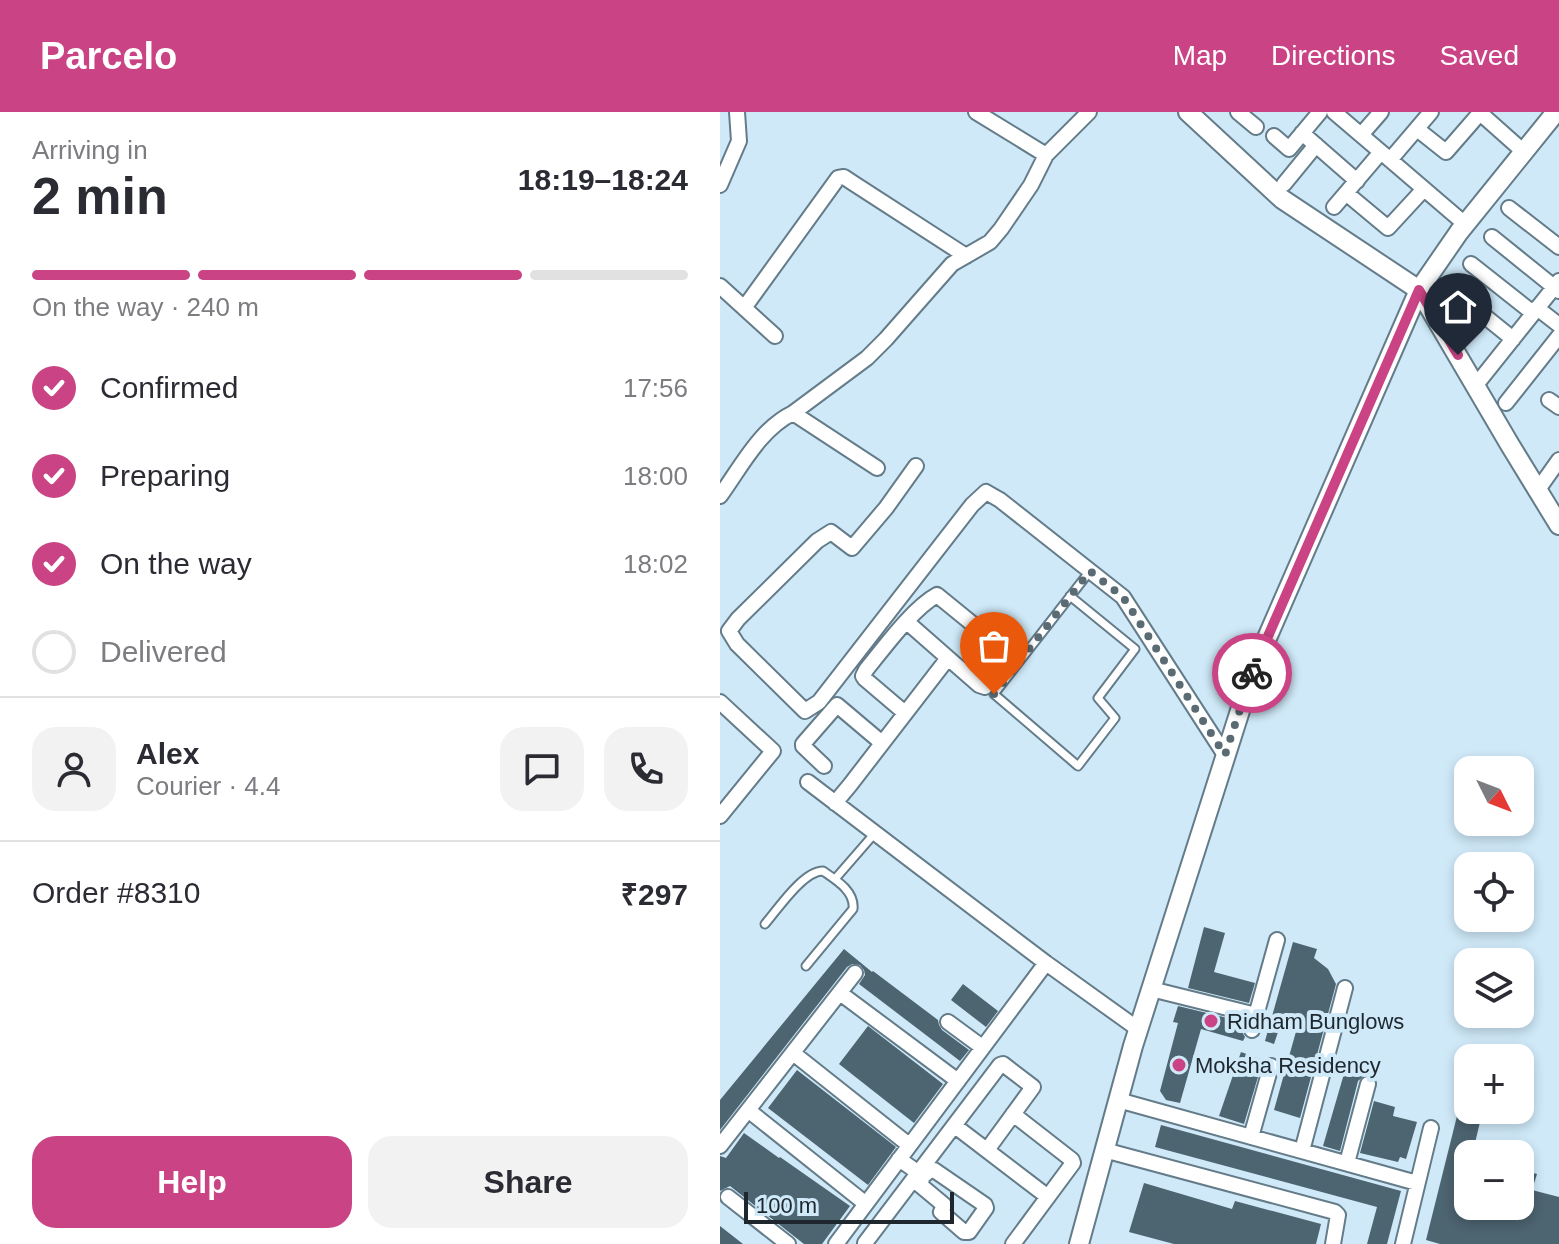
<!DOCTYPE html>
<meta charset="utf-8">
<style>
:root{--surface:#fff;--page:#f2f2f3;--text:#2b2b33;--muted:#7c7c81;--line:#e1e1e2;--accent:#ca4485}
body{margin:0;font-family:Helvetica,sans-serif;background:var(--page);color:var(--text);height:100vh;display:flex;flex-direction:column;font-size:30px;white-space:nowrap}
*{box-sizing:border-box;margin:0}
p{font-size:26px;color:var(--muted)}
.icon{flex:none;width:44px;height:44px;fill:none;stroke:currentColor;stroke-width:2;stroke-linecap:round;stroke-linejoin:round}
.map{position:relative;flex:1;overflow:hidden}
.drawer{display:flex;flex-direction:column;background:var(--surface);width:720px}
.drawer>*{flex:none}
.needle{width:52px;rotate:132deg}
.controls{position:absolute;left:734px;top:644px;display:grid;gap:16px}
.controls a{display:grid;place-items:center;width:80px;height:80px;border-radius:16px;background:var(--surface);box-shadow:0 4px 12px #0003;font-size:40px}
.scale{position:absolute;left:24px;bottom:20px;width:210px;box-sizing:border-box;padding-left:8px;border:4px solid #1d272d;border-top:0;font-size:22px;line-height:28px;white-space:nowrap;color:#1d272d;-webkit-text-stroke:6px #cfe9f8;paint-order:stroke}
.pin{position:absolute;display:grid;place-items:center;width:68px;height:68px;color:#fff;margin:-82px -34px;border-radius:50% 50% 50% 0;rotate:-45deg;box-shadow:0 0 8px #0007}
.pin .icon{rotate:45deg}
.courier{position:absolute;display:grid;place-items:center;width:80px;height:80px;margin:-40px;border:6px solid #ca4485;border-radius:50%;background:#fff;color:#222;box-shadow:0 2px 10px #0007}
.summary em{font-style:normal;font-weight:700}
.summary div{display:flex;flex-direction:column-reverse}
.summary{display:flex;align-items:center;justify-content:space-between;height:136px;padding:0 32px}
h1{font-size:52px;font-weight:700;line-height:60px}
.bar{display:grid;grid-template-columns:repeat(4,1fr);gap:12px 8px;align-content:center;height:96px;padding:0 32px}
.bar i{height:10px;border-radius:6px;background:var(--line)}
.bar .selected{background:var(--accent)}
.bar p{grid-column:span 4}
.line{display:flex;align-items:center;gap:20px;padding:0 32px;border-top:2px solid var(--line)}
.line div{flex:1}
.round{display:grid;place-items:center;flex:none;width:84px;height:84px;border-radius:24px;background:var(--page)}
ol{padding:0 32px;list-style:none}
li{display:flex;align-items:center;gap:24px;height:88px}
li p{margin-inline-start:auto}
li .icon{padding:8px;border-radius:50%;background:var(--accent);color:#fff;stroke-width:4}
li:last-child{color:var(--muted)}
li i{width:44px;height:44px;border:4px solid var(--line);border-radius:50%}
.action{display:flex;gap:16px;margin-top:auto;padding:16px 32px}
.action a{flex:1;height:92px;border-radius:24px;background:var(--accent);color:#fff;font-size:32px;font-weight:700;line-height:92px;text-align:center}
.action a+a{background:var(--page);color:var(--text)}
header{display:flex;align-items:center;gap:48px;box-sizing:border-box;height:112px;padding:0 40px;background:var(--accent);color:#fff}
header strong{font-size:38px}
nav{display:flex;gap:44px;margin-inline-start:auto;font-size:28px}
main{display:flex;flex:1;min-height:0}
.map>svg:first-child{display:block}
</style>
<header>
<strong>Parcelo</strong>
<nav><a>Map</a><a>Directions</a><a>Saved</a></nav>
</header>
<main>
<section class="drawer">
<div class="summary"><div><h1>2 min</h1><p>Arriving in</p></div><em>18:19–18:24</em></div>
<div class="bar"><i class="selected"></i><i class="selected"></i><i class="selected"></i><i></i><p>On the way · 240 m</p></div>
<ol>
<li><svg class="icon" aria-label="check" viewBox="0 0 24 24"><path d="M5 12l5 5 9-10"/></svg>Confirmed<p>17:56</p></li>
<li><svg class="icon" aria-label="check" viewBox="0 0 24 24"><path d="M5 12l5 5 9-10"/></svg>Preparing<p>18:00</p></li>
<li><svg class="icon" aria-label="check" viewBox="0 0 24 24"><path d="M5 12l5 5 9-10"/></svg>On the way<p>18:02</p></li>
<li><i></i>Delivered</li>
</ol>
<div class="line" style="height:144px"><a class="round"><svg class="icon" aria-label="person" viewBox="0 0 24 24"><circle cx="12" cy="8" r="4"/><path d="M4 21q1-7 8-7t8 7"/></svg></a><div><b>Alex</b><p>Courier · 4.4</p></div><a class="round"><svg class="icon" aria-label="chat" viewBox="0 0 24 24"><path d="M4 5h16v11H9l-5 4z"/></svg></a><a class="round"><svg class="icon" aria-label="phone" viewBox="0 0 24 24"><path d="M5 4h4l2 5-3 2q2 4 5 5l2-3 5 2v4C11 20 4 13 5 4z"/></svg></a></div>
<div class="line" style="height:104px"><div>Order #8310</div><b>₹297</b></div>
<div class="action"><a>Help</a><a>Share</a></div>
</section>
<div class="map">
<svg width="839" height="1132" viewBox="0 0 839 1132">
<rect width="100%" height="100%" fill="#cfe9f8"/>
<path fill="#4d6471" d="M 484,815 L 505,821 L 494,860 L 535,871 L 529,891 L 468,876 Z
M 573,830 L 597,837 L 594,846 L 608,857 L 616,872 L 580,1006 L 554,998 L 577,916 L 561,911 L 554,932 L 545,929 Z
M 124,837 L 152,860 L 153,859 L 218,908 L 219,913 L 222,918 L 249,938 L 240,949 L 139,872 L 145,863 L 144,858 L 140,853 L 132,852 L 127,855 L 0,1018 L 0,988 Z
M 243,872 L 278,899 L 266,915 L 231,888 Z
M 458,894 L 524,910 L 522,920 L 525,925 L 523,929 L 481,917 L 460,991 L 446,988 L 440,979 L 458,911 L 453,910 Z
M 148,914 L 223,972 L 194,1011 L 119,952 Z
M 521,940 L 543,948 L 524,1012 L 499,1004 Z
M 628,948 L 642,952 L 639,961 L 645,963 L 638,969 L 620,1039 L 603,1034 Z
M 77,958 L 176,1035 L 148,1073 L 48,996 Z
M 654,989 L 675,995 L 673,1004 L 697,1010 L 686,1047 L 680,1045 L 678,1050 L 640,1041 Z
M 737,1004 L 760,1010 L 755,1031 L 782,1038 L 782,1042 L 748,1042 L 748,1094 L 800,1094 L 800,1057 L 817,1062 L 812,1078 L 839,1085 L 839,1132 L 720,1132 L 706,1128 Z
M 441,1013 L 681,1079 L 667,1132 L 647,1132 L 657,1095 L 435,1035 Z
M 24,1021 L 59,1046 L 60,1045 L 130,1094 L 102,1132 L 84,1132 L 10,1074 L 0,1079 L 0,1044 L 6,1046 Z
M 424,1071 L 512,1097 L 515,1089 L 601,1112 L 596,1132 L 454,1132 L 409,1120 Z
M 0,1114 L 23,1132 L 0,1132 Z"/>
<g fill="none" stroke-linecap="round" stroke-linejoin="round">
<defs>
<path id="lane" d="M 350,484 L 415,537 L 378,586 L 395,606 L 358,654 L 274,582 L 370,459
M 115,767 L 155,721
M 45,812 C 58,797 83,759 103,759 C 116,768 135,779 133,797 L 86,854"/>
<path id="street" d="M 256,0 L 326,43 L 369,0
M 518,0 L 536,15
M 614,0 L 641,23
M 661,0 L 641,23 L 661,40
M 759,0 L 804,40
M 697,17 L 726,40 L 760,1
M 582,21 L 637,69
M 554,24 L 569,37 L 600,0
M 670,48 L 711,0
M 564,72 L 596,33
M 0,73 L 19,29 L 17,0
M 626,81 L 668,116 L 704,77
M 614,95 L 661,40 L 745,112
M 789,96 L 839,135
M 772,125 L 839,179
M 751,152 L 813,201
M 0,174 L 55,224
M 731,177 L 793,227
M 24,196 L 118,66 L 124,65 L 133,71 L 246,144
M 817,196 L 839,213
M 756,273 L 839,169
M 829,288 L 839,295
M 786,291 L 839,224
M 73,301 L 157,356
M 196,354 L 166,396 L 132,436 L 111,420 L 97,429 L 18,507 L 9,519 L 17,532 L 85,599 L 99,590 L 252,393 L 266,380 L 280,388 L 403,485 L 505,643
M 817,379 L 839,348
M 0,384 C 21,355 40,317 73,301 L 147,246 L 166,227 L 232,152 L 270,130 L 281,117 L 311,73 L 326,43
M 187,510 L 228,546
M 0,590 L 53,639 L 0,704
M 104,654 L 83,634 L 83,632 L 117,593 L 162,631
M 88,670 L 326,851
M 115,691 L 130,673 L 228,546 L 259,573 L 265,575 L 290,546 L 287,540 L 217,483 C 193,496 164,536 146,558 L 143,564 L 145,567 L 185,601
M 431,877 L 536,903
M 120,881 L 238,969
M 228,910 L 262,935
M 532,918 L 557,828
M 73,941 L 189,1033
M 398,988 L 697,1071
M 28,998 L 146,1092
M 235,1014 L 328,1085
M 531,1025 L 551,954
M 0,1034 L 135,861
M 384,1038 L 615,1100 L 618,1103 L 613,1132
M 582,1039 L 625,876
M 179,1047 L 203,1064 L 209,1059 L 214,1058 L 265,1093 L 266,1096 L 249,1120 L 244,1120 L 221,1100 L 224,1093 L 200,1073 L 203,1064
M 627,1051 L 648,972
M 8,1085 L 68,1132
M 145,1131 L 280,953 L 283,952 L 313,975 L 267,1038
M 116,1132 L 326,851 L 418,917
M 293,1132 L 353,1051 L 352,1048 L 293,1002
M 683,1132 L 711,1016"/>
<path id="secondary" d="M 468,0 L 562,87 L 699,178 L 790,333 L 839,413
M 359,1132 L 413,934 L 533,558 L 699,178 L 739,120 L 836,0"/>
</defs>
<use href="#lane" stroke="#647c89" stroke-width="11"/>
<use href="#street" stroke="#647c89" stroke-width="18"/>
<use href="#secondary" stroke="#647c89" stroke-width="22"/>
<use href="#lane" stroke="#fff" stroke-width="7"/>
<use href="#street" stroke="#fff" stroke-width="14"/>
<use href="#secondary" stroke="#fff" stroke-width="18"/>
</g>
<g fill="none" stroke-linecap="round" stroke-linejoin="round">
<path stroke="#5b6b74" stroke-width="8" stroke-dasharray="0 14.4" d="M 274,582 L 370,459 L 403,485 L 505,643 L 532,561"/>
<path stroke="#ca4485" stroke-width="10" d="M 532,561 L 699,178 L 738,243"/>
</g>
<g fill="#ca4485" stroke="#cfe9f8" stroke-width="3">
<circle cx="491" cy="909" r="8"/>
<circle cx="459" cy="953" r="8"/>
</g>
<g text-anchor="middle" stroke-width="8" stroke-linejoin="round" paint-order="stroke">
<g font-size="22" fill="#1d272d" stroke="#cfe9f8" text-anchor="start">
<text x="507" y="917">Ridham Bunglows</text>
<text x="475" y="961">Moksha Residency</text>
</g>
</g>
</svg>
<div class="controls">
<a><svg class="needle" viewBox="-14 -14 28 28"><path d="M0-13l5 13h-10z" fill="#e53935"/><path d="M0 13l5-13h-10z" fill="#7c7c81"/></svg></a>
<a><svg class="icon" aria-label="locate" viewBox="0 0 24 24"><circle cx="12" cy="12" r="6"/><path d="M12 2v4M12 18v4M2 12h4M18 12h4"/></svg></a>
<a><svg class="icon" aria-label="layers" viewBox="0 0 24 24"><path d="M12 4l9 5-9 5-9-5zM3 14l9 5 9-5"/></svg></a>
<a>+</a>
<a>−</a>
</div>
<div class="scale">100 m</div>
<div class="pin" style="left:274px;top:582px;background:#ea580c"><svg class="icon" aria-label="bag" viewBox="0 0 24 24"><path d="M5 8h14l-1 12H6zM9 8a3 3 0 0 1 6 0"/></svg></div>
<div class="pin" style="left:738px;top:243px;background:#1f2937"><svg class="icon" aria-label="home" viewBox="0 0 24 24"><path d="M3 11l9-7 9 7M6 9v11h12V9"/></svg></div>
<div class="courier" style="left:532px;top:561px"><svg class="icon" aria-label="bike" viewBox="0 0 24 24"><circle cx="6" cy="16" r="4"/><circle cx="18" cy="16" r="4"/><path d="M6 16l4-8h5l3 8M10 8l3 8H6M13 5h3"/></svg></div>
</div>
</main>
